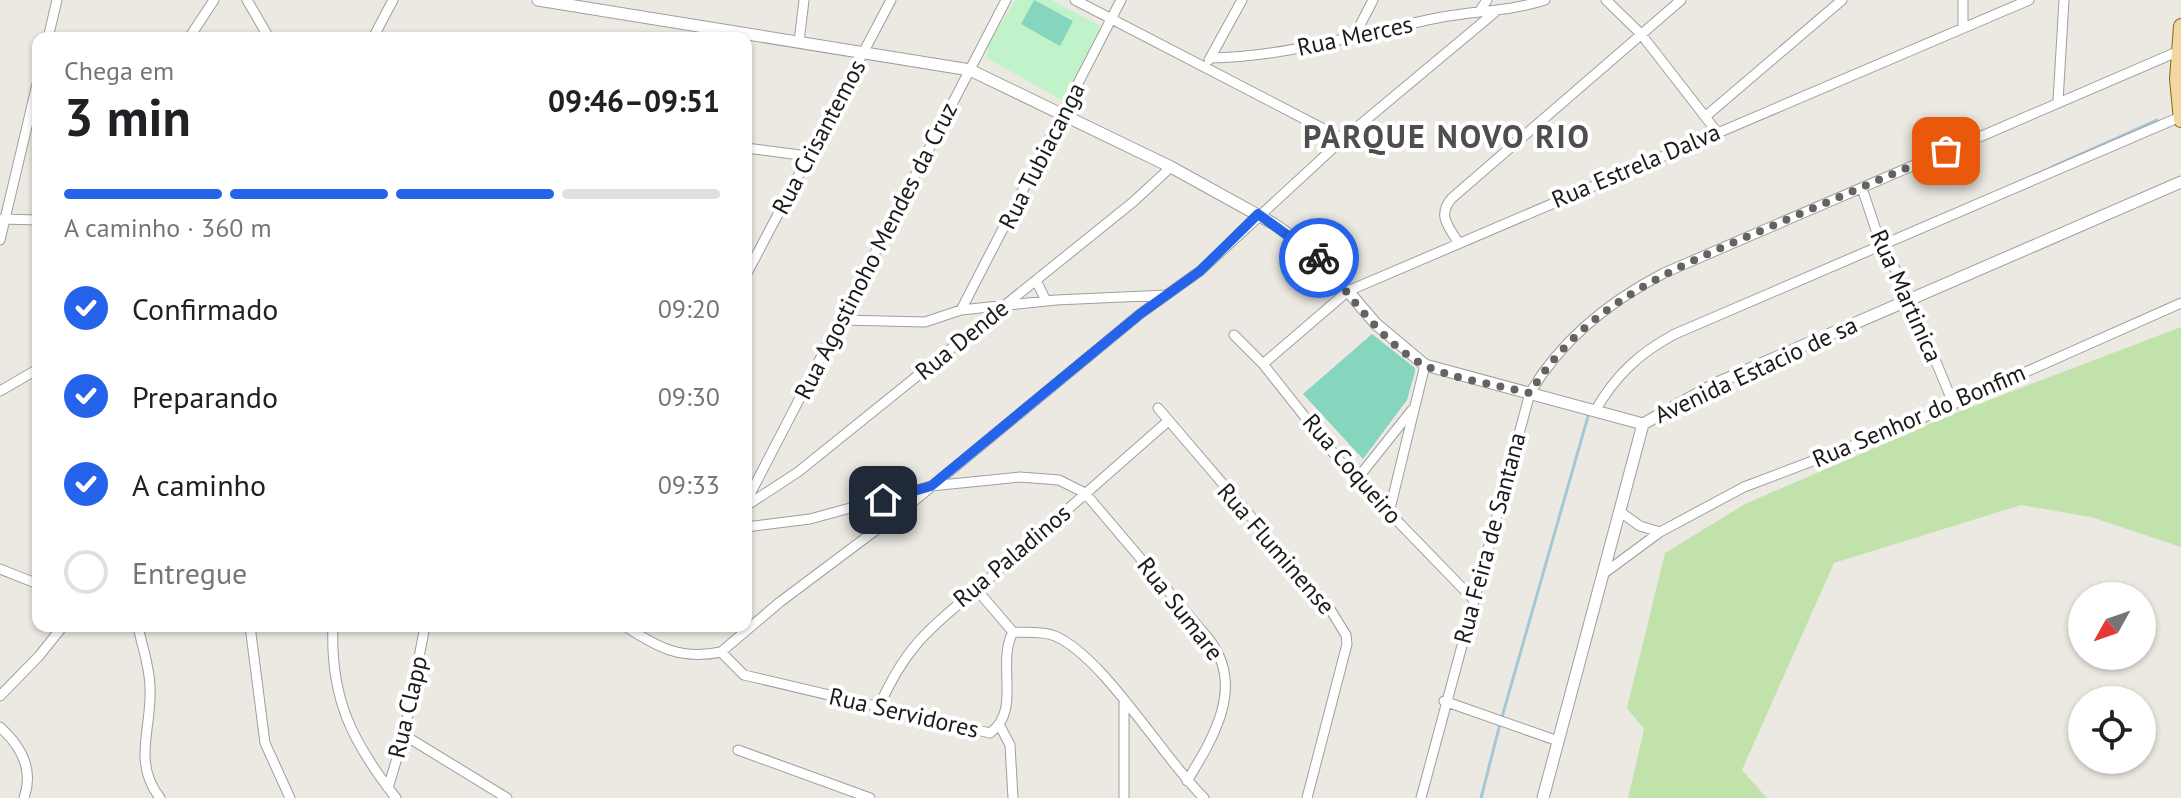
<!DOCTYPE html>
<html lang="pt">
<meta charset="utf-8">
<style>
:root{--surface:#fff;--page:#f6f6f6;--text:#202124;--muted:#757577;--line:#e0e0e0;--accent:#2563eb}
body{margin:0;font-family:"PT Sans",sans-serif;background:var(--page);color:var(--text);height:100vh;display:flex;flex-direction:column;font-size:30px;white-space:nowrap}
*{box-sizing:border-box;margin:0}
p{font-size:26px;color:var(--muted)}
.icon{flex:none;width:44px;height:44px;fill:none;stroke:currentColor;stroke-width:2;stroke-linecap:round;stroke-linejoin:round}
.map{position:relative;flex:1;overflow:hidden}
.sheet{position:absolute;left:32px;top:32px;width:720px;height:600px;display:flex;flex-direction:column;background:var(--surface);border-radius:16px;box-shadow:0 2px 6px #0004}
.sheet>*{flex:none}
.needle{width:52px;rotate:230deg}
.controls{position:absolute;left:2068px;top:582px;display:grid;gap:16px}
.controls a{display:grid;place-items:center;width:88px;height:88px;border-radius:50%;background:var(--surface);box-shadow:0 2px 6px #0004;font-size:40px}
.pin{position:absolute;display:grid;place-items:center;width:68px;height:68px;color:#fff;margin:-34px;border-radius:16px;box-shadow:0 4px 12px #0006}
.courier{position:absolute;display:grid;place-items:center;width:80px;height:80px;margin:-40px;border:6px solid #2563eb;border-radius:50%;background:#fff;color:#222;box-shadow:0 2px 10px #0007}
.headline em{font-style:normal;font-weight:600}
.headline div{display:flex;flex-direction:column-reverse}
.headline{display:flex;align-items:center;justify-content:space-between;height:136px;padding:0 32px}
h1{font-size:52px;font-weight:600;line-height:60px}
.bar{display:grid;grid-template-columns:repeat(4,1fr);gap:12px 8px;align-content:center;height:96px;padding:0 32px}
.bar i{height:10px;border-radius:6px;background:var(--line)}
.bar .active{background:var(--accent)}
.bar p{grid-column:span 4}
ol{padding:0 32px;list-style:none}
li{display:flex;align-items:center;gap:24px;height:88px}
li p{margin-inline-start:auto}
li .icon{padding:8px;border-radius:50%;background:var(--accent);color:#fff;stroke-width:4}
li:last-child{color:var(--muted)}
li i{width:44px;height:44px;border:4px solid var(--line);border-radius:50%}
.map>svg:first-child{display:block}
</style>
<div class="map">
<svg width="2181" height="798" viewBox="0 0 2181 798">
<rect width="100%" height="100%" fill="#ece9e2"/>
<path fill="#c1e2ab" d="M 2181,327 L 2181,547 L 2091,517 L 2021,505 L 1834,563 L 1742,770 L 1767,798 L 1628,798 L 1644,729 L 1627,708 L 1665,553 L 1745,504 L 1953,414 Z"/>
<path fill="#c1f3ca" d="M 1015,0 L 1051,0 L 1099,25 L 1100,31 L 1065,102 L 987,58 L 988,45 Z"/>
<path fill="#86d5be" d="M 1034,0 L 1073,21 L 1060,46 L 1021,24 Z
M 1372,334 L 1415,368 L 1415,372 L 1407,400 L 1363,459 L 1303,394 Z"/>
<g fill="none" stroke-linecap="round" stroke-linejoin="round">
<path stroke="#a6c7d6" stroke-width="3" d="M 2052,167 L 2157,120
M 1502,717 L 1589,413
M 1481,798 L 1500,724"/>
<defs>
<path id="minor" d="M 247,0 L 269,38
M 1075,0 L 1343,139
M 1606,0 L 1641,34 L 1717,132
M 1963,0 L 1963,28
M 1479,12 L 1487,0
M 1355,35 L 1373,0
M 48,38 L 57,0
M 189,38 L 214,0
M 373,38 L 393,0
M 799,42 L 804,0
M 1210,58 C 1289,57 1365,32 1442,17 C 1480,10 1507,12 1545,0
M 1209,60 L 1242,0
M 2058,101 L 2064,0
M 1706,116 L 1842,0
M 746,148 L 808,156
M 1862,188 L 1877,233 L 1910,299 L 1953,403
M 2,219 L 38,220
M 0,240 L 38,80
M 1458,242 C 1448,226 1437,215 1452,198 L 1681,0
M 746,275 L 891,0
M 1036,280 L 1046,301
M 961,310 L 1121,0
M 841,320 L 925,322 L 961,310 L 1056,300 L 1166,295
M 1234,335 L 1263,364 L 1343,465 L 1474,600
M 1263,364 L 1348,291 L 2029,0
M 0,391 L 38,369
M 1158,408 L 1330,609 L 1346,635 L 1347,644 L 1307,798
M 1595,411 C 1615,376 1639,353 1675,334 L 2180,117
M 1357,479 L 1412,410
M 746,502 L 1006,0
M 746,506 L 798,472 L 1133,202 L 1171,167
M 1619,511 L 1640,526 L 1660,532
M 1389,513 L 1425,365
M 746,527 L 810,519 L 931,486 L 1020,477 L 1059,480 L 1085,493 L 1208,638 C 1246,685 1214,737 1187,781
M 0,569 L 38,584
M 1603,574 L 1660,532 L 1744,487 L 1902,427 L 2181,303
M 977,590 L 1013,632 C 1026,633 1043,631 1055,636 C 1104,657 1163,758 1204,798
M 138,626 C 142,647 150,667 150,688 C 152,729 132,762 160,798
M 250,626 L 265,743 L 290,798
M 333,626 C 330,698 352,742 396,798
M 625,626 C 658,648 681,660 721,652
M 721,652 L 780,602 L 908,506 L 1140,314 L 1200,271 L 1343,139 L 1494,13
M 721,652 L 744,675 L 990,733 C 1022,711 996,663 1013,632
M 0,696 L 39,656 L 63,626
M 1124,700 L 1124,798
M 1444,701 L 1558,741
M 879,707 C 911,632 946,618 1002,567 C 1057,518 1112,470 1167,422
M 1000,726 L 1010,745 L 1013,798
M 0,727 C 21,746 34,770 24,798
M 404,735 L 507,798
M 738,750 L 870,798
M 388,788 L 404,735 L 425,626
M 1421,798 L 1530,393 C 1561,340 1610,301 1664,273 L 2179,51"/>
<path id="tertiary" d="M 538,0 L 970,70 L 1171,167 L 1274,224 L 1317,255 L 1376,324 L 1425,365 L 1643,424
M 1543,798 L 1643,424 L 1717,383 L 2181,182"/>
<path id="primary" d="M 2181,26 L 2177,79 L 2181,120"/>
</defs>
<use href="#minor" stroke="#9f9f9f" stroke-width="11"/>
<use href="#tertiary" stroke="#9f9f9f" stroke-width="13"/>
<use href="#primary" stroke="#85690d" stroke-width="16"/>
<use href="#minor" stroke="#fff" stroke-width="9"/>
<use href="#tertiary" stroke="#fff" stroke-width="11"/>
<use href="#primary" stroke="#f2d7a0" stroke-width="14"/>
</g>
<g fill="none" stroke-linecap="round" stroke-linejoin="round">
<path stroke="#646361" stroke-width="8" stroke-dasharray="0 14.4" d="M 1319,258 C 1349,293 1381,342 1422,364 C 1451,379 1498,385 1530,393 C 1584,303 1679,266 1772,226 C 1830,201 1888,176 1946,151"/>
<path stroke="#2563eb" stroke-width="10" d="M 883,500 L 931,486 L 1140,314 L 1200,271 L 1258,214 L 1319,258"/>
</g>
<g text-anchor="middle" stroke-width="8" stroke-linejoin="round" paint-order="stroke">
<g font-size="24" fill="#1b1b1b" stroke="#fff">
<text transform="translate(1355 36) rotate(-12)" y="8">Rua Merces</text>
<text transform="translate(819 137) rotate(-62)" y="8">Rua Crisantemos</text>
<text transform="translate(1042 156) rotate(-63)" y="8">Rua Tubiacanga</text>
<text transform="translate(1636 166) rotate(-23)" y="8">Rua Estrela Dalva</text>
<text transform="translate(876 251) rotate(-63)" y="8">Rua Agostinoho Mendes da Cruz</text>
<text transform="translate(1906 296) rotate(66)" y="8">Rua Martinica</text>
<text transform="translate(962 340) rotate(-39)" y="8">Rua Dende</text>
<text transform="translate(1756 370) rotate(-25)" y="8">Avenida Estacio de sa</text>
<text transform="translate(1919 416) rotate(-23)" y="8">Rua Senhor do Bonfim</text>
<text transform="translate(1352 469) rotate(49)" y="8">Rua Coqueiro</text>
<text transform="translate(1490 538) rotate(-75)" y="8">Rua Feira de Santana</text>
<text transform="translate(1276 549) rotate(49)" y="8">Rua Fluminense</text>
<text transform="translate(1012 556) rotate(-40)" y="8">Rua Paladinos</text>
<text transform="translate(1180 609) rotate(52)" y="8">Rua Sumare</text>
<text transform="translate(408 707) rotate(-77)" y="8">Rua Clapp</text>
<text transform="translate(904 713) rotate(13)" y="8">Rua Servidores</text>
</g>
<g font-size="32" font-weight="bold" letter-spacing="2" fill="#4e4e4e" stroke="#fff">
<text x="1447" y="148">PARQUE NOVO RIO</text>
</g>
</g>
</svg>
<div class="controls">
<a><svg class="needle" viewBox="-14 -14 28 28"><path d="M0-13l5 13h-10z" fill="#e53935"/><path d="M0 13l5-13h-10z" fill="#757577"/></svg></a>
<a><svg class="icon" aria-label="locate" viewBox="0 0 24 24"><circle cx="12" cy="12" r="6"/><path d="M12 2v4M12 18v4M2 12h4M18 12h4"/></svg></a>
</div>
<div class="pin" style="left:1946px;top:151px;background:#ea580c"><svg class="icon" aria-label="bag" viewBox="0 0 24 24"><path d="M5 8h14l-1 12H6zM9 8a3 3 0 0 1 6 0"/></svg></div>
<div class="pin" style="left:883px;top:500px;background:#1f2937"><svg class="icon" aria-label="home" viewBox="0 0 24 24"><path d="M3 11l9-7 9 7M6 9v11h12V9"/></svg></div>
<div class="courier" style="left:1319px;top:258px"><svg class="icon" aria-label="bike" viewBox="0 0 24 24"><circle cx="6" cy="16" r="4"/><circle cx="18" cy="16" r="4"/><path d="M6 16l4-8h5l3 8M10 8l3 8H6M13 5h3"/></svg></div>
<section class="sheet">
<div class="headline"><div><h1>3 min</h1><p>Chega em</p></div><em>09:46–09:51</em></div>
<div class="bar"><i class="active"></i><i class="active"></i><i class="active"></i><i></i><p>A caminho · 360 m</p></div>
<ol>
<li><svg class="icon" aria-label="check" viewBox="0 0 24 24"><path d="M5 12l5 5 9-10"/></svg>Confirmado<p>09:20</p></li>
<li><svg class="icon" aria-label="check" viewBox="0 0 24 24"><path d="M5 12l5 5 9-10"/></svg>Preparando<p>09:30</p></li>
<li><svg class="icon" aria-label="check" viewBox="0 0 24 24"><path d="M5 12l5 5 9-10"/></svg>A caminho<p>09:33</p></li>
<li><i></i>Entregue</li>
</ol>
</section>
</div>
